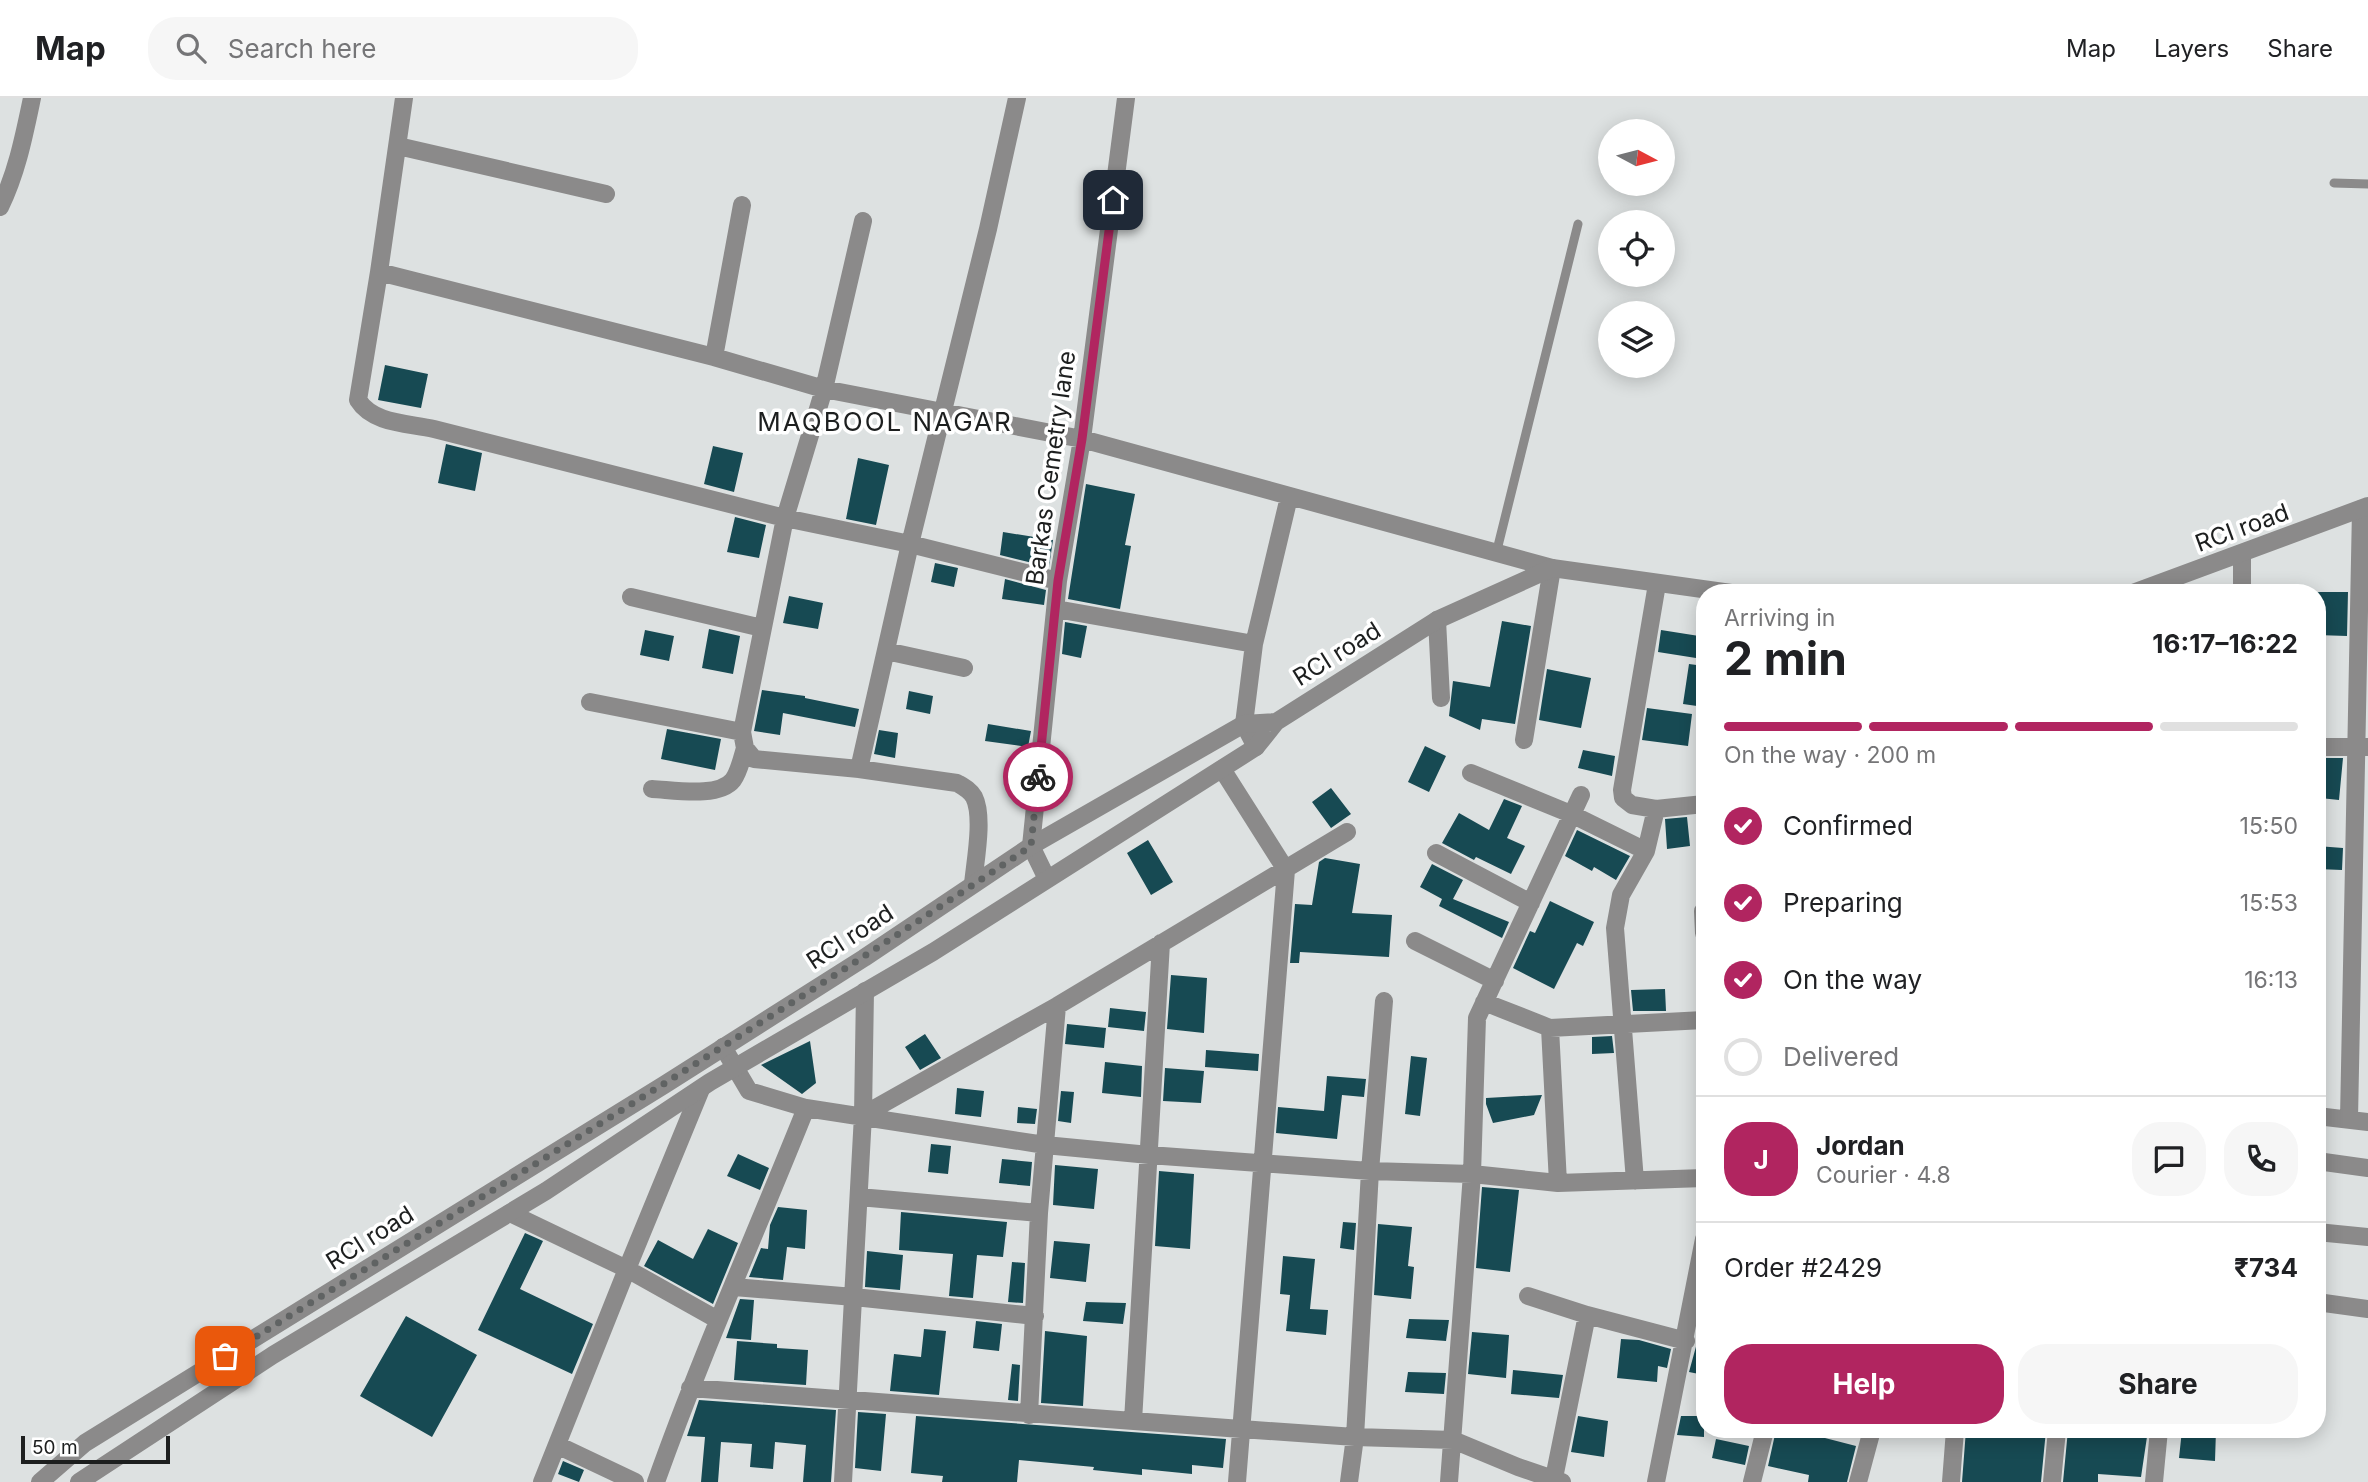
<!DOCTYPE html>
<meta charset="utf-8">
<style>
:root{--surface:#fff;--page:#f6f6f6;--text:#202124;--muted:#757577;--line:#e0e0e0;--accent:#b12560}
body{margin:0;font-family:Inter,sans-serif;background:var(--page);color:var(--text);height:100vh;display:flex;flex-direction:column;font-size:26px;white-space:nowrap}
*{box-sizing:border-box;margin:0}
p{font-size:23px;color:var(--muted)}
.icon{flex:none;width:38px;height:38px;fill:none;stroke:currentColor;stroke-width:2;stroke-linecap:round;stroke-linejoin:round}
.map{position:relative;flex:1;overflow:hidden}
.panel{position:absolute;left:1696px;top:486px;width:630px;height:854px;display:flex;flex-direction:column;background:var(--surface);border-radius:28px;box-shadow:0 4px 18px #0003}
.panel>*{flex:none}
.needle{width:46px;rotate:97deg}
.fabs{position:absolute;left:1598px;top:21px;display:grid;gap:14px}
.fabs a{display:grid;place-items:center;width:77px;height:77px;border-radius:50%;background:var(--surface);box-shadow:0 4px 18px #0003;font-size:35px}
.scale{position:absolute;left:21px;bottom:18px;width:149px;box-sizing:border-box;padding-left:7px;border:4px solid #1d1f1f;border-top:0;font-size:19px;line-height:24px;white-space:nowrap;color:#1d1f1f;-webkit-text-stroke:5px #fff;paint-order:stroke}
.pin{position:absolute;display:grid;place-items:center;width:60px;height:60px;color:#fff;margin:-30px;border-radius:14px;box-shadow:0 4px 10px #0006}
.courier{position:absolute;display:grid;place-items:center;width:70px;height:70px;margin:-35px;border:5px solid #b12560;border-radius:50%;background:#fff;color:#222;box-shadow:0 2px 9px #0007}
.headline em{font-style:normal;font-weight:700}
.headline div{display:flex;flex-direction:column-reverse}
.headline{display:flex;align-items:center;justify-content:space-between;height:119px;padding:0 28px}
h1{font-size:46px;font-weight:700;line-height:52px}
.bar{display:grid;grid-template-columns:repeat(4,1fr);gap:10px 7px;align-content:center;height:84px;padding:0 28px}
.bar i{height:9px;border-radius:5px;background:var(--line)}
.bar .current{background:var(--accent)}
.bar p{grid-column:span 4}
.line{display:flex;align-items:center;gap:18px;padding:0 28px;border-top:2px solid var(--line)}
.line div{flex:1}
.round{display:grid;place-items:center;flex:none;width:74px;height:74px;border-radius:28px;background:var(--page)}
ol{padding:0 28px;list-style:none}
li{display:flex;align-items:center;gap:21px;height:77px}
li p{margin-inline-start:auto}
li .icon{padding:7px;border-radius:50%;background:var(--accent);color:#fff;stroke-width:4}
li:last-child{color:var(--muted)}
li i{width:38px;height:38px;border:4px solid var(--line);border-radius:50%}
.cta{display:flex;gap:14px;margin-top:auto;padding:14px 28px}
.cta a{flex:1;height:80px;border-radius:28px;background:var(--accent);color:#fff;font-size:28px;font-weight:700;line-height:80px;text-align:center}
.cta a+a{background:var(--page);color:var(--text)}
header{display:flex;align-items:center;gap:42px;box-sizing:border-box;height:98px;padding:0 35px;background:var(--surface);border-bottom:2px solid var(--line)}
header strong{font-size:33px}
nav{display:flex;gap:38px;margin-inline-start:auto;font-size:24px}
.search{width:490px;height:63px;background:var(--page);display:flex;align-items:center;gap:18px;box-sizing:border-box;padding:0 24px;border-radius:28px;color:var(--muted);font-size:26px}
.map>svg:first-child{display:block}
</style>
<header>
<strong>Map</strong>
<div class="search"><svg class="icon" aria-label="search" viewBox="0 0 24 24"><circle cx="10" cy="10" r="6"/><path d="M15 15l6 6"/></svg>Search here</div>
<nav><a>Map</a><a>Layers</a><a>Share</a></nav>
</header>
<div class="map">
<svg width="2368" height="1384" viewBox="0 0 2368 1384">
<rect width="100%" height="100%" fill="#dde1e1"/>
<path fill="#174a53" d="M 385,267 L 428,276 L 421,310 L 378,302 Z
M 446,346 L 482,355 L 475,393 L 438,385 Z
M 713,348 L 743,355 L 734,394 L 704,386 Z
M 858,360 L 889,367 L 876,427 L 846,421 Z
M 1086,386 L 1135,396 L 1125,447 L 1131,448 L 1120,511 L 1068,501 Z
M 735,419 L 766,427 L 759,460 L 727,454 Z
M 1003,434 L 1053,442 L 1049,469 L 1000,457 Z
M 935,465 L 958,470 L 954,489 L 931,484 Z
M 1005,481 L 1046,492 L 1044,507 L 1002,501 Z
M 2317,494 L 2348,494 L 2347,538 L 2317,537 Z
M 789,498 L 823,505 L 818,531 L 783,525 Z
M 1502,523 L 1531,528 L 1515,626 L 1482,621 L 1480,632 L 1449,618 L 1453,583 L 1490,589 Z
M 1065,524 L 1087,528 L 1081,560 L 1062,556 Z
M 709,531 L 740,538 L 733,576 L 702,570 Z
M 645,532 L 674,538 L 669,563 L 640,557 Z
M 1661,532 L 1699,538 L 1696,560 L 1658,554 Z
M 1689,566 L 1704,568 L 1704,609 L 1683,606 Z
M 1547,571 L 1591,580 L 1581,630 L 1539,622 Z
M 762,592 L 805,598 L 805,600 L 859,611 L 855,629 L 783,615 L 780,637 L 754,633 Z
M 909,593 L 933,598 L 930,616 L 906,611 Z
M 1647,610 L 1692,616 L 1688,648 L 1642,642 Z
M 988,626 L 1031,633 L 1028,649 L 985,643 Z
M 667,631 L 721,641 L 715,672 L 661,661 Z
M 879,632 L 898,635 L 895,660 L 874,656 Z
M 1425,648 L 1446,658 L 1429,694 L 1408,684 Z
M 1583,652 L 1615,658 L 1612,678 L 1578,670 Z
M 2324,660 L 2343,660 L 2339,702 L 2320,700 Z
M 1331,690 L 1351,716 L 1331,730 L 1312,704 Z
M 1504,701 L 1522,708 L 1507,740 L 1525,748 L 1511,776 L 1476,759 L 1474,762 L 1442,745 L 1459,715 L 1489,732 Z
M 1687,719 L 1690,748 L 1667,751 L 1665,721 Z
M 1577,732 L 1630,758 L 1616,782 L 1594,769 L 1592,773 L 1565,758 Z
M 1148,742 L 1173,784 L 1151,797 L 1127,755 Z
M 2317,748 L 2343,750 L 2342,772 L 2317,771 Z
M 1325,760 L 1360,766 L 1352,815 L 1392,817 L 1389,859 L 1300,854 L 1299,865 L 1290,865 L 1295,806 L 1312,807 L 1319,764 Z
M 1432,766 L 1463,782 L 1453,801 L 1509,824 L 1502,840 L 1439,808 L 1442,801 L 1420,789 Z
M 1550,803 L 1594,824 L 1583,848 L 1577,845 L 1554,891 L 1513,870 L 1530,833 L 1535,835 Z
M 1171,877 L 1207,880 L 1204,935 L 1167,931 Z
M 1665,891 L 1666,913 L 1633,913 L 1631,892 Z
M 1110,910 L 1146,914 L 1144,933 L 1108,929 Z
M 1067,926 L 1106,930 L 1104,950 L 1065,946 Z
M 925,936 L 941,960 L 920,972 L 905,949 Z
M 1612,938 L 1614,955 L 1592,956 L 1592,939 Z
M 810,943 L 816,985 L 802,996 L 761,967 Z
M 1206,952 L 1259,956 L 1258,973 L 1205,969 Z
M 1411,958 L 1427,960 L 1420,1018 L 1405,1016 Z
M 1105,964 L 1142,968 L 1141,999 L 1102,995 Z
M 1165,970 L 1204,973 L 1201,1005 L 1163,1003 Z
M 1327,978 L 1366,981 L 1364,999 L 1342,997 L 1337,1041 L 1276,1035 L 1278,1009 L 1324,1013 Z
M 957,990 L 984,993 L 981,1019 L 955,1016 Z
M 1061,993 L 1074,994 L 1071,1025 L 1058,1023 Z
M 1542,997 L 1534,1017 L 1493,1025 L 1486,1006 L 1486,1000 Z
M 1018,1009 L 1037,1011 L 1035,1026 L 1017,1025 Z
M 931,1046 L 951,1048 L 948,1076 L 928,1074 Z
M 738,1056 L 769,1070 L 760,1092 L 727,1078 Z
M 1002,1061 L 1032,1064 L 1030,1088 L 999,1085 Z
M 1055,1067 L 1098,1071 L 1094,1111 L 1053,1107 Z
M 1159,1073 L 1194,1076 L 1190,1151 L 1155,1148 Z
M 1482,1089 L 1519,1092 L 1510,1174 L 1476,1170 Z
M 778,1109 L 807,1112 L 805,1151 L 787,1149 L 783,1182 L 749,1179 L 761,1150 L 768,1151 L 770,1127 Z
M 901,1114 L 1007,1124 L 1003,1159 L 977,1157 L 973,1200 L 949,1198 L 953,1156 L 899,1152 Z
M 1343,1124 L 1356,1125 L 1354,1152 L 1340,1150 Z
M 1378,1126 L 1412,1129 L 1408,1168 L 1414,1169 L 1411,1201 L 1374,1197 Z
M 708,1131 L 738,1145 L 713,1206 L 644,1168 L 658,1142 L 693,1161 Z
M 525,1135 L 543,1143 L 520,1191 L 593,1226 L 572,1276 L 478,1232 Z
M 1054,1143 L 1090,1146 L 1086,1184 L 1050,1180 Z
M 867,1153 L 903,1157 L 900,1192 L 865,1189 Z
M 1283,1158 L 1315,1161 L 1310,1211 L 1328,1212 L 1326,1237 L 1286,1233 L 1290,1197 L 1280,1196 Z
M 1012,1164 L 1025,1165 L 1023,1205 L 1008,1204 Z
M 740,1201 L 754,1202 L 751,1242 L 726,1240 Z
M 1086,1204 L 1126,1205 L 1123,1226 L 1083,1223 Z
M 1703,1206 L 1704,1207 L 1704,1277 L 1689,1274 L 1697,1245 Z
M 406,1218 L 477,1257 L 432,1339 L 360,1298 Z
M 1409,1221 L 1449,1222 L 1446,1243 L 1406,1240 Z
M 976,1223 L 1002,1226 L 999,1253 L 973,1250 Z
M 924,1231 L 946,1233 L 939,1297 L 890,1293 L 894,1256 L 921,1259 Z
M 1045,1233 L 1087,1238 L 1083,1308 L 1041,1305 Z
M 1472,1234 L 1509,1237 L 1506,1280 L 1468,1276 Z
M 1621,1241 L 1639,1242 L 1671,1251 L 1667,1270 L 1658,1268 L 1657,1284 L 1617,1280 Z
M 737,1243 L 777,1246 L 777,1250 L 808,1252 L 806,1287 L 734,1282 Z
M 1012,1266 L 1020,1267 L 1018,1303 L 1008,1302 Z
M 1513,1272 L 1563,1277 L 1559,1300 L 1511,1296 Z
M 1408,1274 L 1446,1275 L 1444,1296 L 1405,1294 Z
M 699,1302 L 836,1312 L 831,1384 L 803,1384 L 806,1347 L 775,1344 L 773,1371 L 750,1369 L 752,1346 L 721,1344 L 718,1384 L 701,1384 L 705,1339 L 687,1338 Z
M 858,1314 L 886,1316 L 881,1373 L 855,1370 Z
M 916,1318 L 1226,1341 L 1223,1370 L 1192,1367 L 1192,1376 L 1142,1371 L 1142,1377 L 1093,1372 L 1094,1369 L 1019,1362 L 1017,1384 L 942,1384 L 943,1378 L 911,1375 Z
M 1578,1318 L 1608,1323 L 1604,1359 L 1571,1354 Z
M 1681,1318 L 1704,1318 L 1704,1339 L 1677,1337 Z
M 1776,1332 L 1794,1332 L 1856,1348 L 1847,1384 L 1808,1384 L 1809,1377 L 1768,1368 Z
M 1966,1332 L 2046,1332 L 2041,1384 L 1962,1384 Z
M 2068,1332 L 2148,1332 L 2141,1379 L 2098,1376 L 2098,1384 L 2063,1384 Z
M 2182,1332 L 2216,1332 L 2215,1363 L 2179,1360 Z
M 1716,1341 L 1749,1348 L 1745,1367 L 1712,1360 Z
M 563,1363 L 584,1372 L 579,1384 L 558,1376 Z"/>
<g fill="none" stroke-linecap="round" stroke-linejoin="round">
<path stroke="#8b8a8a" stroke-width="9" d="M 2334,85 L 2368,86
M 1496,456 L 1578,126"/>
<path stroke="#8b8a8a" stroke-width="18" d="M 404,0 L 379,174 L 714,259 L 824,291 L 1082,341 L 1552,470 L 1524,642
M 398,48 L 606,96
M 0,109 C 17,74 24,38 32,0
M 863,123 L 824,291 L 785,420 L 742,634 L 745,650 L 754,661 L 859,671 L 957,685 C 964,689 970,692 974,699 C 984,719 975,764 973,786
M 379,174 L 358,302 C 373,326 408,325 434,331 L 785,420 L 910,446 L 1058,483
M 714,259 L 742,107
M 2242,457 L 2242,495
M 631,499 L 762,530
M 1056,511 L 1254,546
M 1437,522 L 1441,600
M 886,553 L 964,570
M 590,604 L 742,634
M 1256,649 L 1244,626 L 1254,546 L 1289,399
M 2317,649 L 2368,649
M 859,671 L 910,446 L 988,131 L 1017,0
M 1222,671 L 1286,772 L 1237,1384
M 1471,675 L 1571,716 L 1646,753
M 652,691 C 674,692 719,700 733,682 C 739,674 742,660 745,650
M 1656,711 L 1704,706
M 1436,755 L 1531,805
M 1047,781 L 1031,748 L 1058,483 L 1082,341 L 1126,0
M 1703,813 L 1704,835
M 1415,843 L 1495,883
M 1484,904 L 1550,930 L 1558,1085
M 1550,930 L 1704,922
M 723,949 L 749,993 L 806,1010 L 1045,1047 L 1149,1057 L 1370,1073 L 1472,1076 L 1558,1085 L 1704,1080
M 863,1017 L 1057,908 L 1347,734
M 2317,1018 L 2368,1024
M 2349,1021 L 2361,411
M 2317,1063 L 2368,1070
M 1635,1083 L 1615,830 L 1621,797 L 1646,753 L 1656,711 L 1632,707 L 1623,700 L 1622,692 L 1657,486
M 859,1099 L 1039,1115
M 510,1115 L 627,1171 L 701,991
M 2317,1134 L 2368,1139
M 734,1189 L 854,1199 L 1035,1218
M 1528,1198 L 1587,1217 L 1554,1380
M 2317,1204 L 2368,1211
M 1587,1217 L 1686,1243
M 690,1290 L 1241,1331 L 1355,1339 L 1453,1342 L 1518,1369 L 1562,1384
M 1029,1317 L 1039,1115 L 1057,908
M 1133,1323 L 1161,845
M 557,1347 L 635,1384
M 542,1384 L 627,1171 L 718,1222
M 656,1384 C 701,1257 756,1135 806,1010
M 843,1384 L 863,1017 L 865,893
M 1349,1384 L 1355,1339 L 1370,1073 L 1384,903
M 1449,1384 L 1472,1076 L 1477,920 L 1581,697
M 1656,1384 L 1704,1141
M 1752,1384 L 1765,1332
M 1858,1384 L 1872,1332
M 1951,1384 L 1955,1332
M 2052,1384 L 2057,1332
M 2154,1384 L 2159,1332"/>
<path stroke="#8b8a8a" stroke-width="18" d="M 2133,495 L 2368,408
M 40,1384 L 85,1345 L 664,987 L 864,860 L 1031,748 L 1244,626 L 1276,624 L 1437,522 L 1552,470 L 1731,495
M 79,1384 L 273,1257 L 546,1093 L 710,984 L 933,854 L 1256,649 L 1276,624"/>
</g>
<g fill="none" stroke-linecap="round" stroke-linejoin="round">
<path stroke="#606363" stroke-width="7" stroke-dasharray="0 12.6" d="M 225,1258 C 495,1090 767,926 1031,748 L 1038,679"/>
<path stroke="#b12560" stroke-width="9" d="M 1038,679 L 1058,483 L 1082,341 L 1113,102"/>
</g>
<g text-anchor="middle" stroke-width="7" stroke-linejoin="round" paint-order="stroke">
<g font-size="24" fill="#1d1f1f" stroke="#fff">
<text transform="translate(1051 370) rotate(-82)" y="8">Barkas Cemetry lane</text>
<text transform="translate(2242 430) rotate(-20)" y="8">RCI road</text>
<text transform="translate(1337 556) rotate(-32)" y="8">RCI road</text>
<text transform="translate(850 839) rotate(-33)" y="8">RCI road</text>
<text transform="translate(370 1140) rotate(-32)" y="8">RCI road</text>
</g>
<g font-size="26" letter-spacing="2" fill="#1d1f1f" stroke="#fff">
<text x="885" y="333">MAQBOOL NAGAR</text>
</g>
</g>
</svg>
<div class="fabs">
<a><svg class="needle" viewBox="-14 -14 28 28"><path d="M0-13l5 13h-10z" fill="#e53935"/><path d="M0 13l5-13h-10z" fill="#757577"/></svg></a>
<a><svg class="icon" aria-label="locate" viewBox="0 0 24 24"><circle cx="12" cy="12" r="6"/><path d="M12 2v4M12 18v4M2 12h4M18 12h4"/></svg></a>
<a><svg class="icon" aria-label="layers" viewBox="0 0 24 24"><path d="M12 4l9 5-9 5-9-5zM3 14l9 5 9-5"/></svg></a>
</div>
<div class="scale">50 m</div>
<div class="pin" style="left:225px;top:1258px;background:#ea580c"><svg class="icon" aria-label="bag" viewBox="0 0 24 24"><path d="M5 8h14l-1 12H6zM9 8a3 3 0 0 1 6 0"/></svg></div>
<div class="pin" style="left:1113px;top:102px;background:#1f2937"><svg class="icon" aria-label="home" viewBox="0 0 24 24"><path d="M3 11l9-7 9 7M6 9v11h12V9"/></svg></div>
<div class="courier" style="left:1038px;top:679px"><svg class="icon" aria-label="bike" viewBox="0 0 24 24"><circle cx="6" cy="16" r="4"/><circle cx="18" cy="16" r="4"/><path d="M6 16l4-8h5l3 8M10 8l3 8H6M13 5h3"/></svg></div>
<section class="panel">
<div class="headline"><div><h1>2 min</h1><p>Arriving in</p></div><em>16:17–16:22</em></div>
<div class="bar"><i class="current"></i><i class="current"></i><i class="current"></i><i></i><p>On the way · 200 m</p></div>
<ol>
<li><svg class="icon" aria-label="check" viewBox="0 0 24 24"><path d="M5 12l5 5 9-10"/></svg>Confirmed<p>15:50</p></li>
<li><svg class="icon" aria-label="check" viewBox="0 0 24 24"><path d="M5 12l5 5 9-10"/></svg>Preparing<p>15:53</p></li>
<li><svg class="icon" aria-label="check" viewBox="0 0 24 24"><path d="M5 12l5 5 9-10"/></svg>On the way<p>16:13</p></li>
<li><i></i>Delivered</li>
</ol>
<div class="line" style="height:126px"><b class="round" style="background:var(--accent);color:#fff">J</b><div><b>Jordan</b><p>Courier · 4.8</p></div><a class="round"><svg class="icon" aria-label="chat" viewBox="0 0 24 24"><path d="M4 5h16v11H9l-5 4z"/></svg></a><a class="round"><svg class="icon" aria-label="phone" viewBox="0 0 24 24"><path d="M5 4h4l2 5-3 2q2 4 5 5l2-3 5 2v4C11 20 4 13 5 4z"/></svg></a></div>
<div class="line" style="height:91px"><div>Order #2429</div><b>₹734</b></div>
<div class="cta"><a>Help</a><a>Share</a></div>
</section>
</div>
